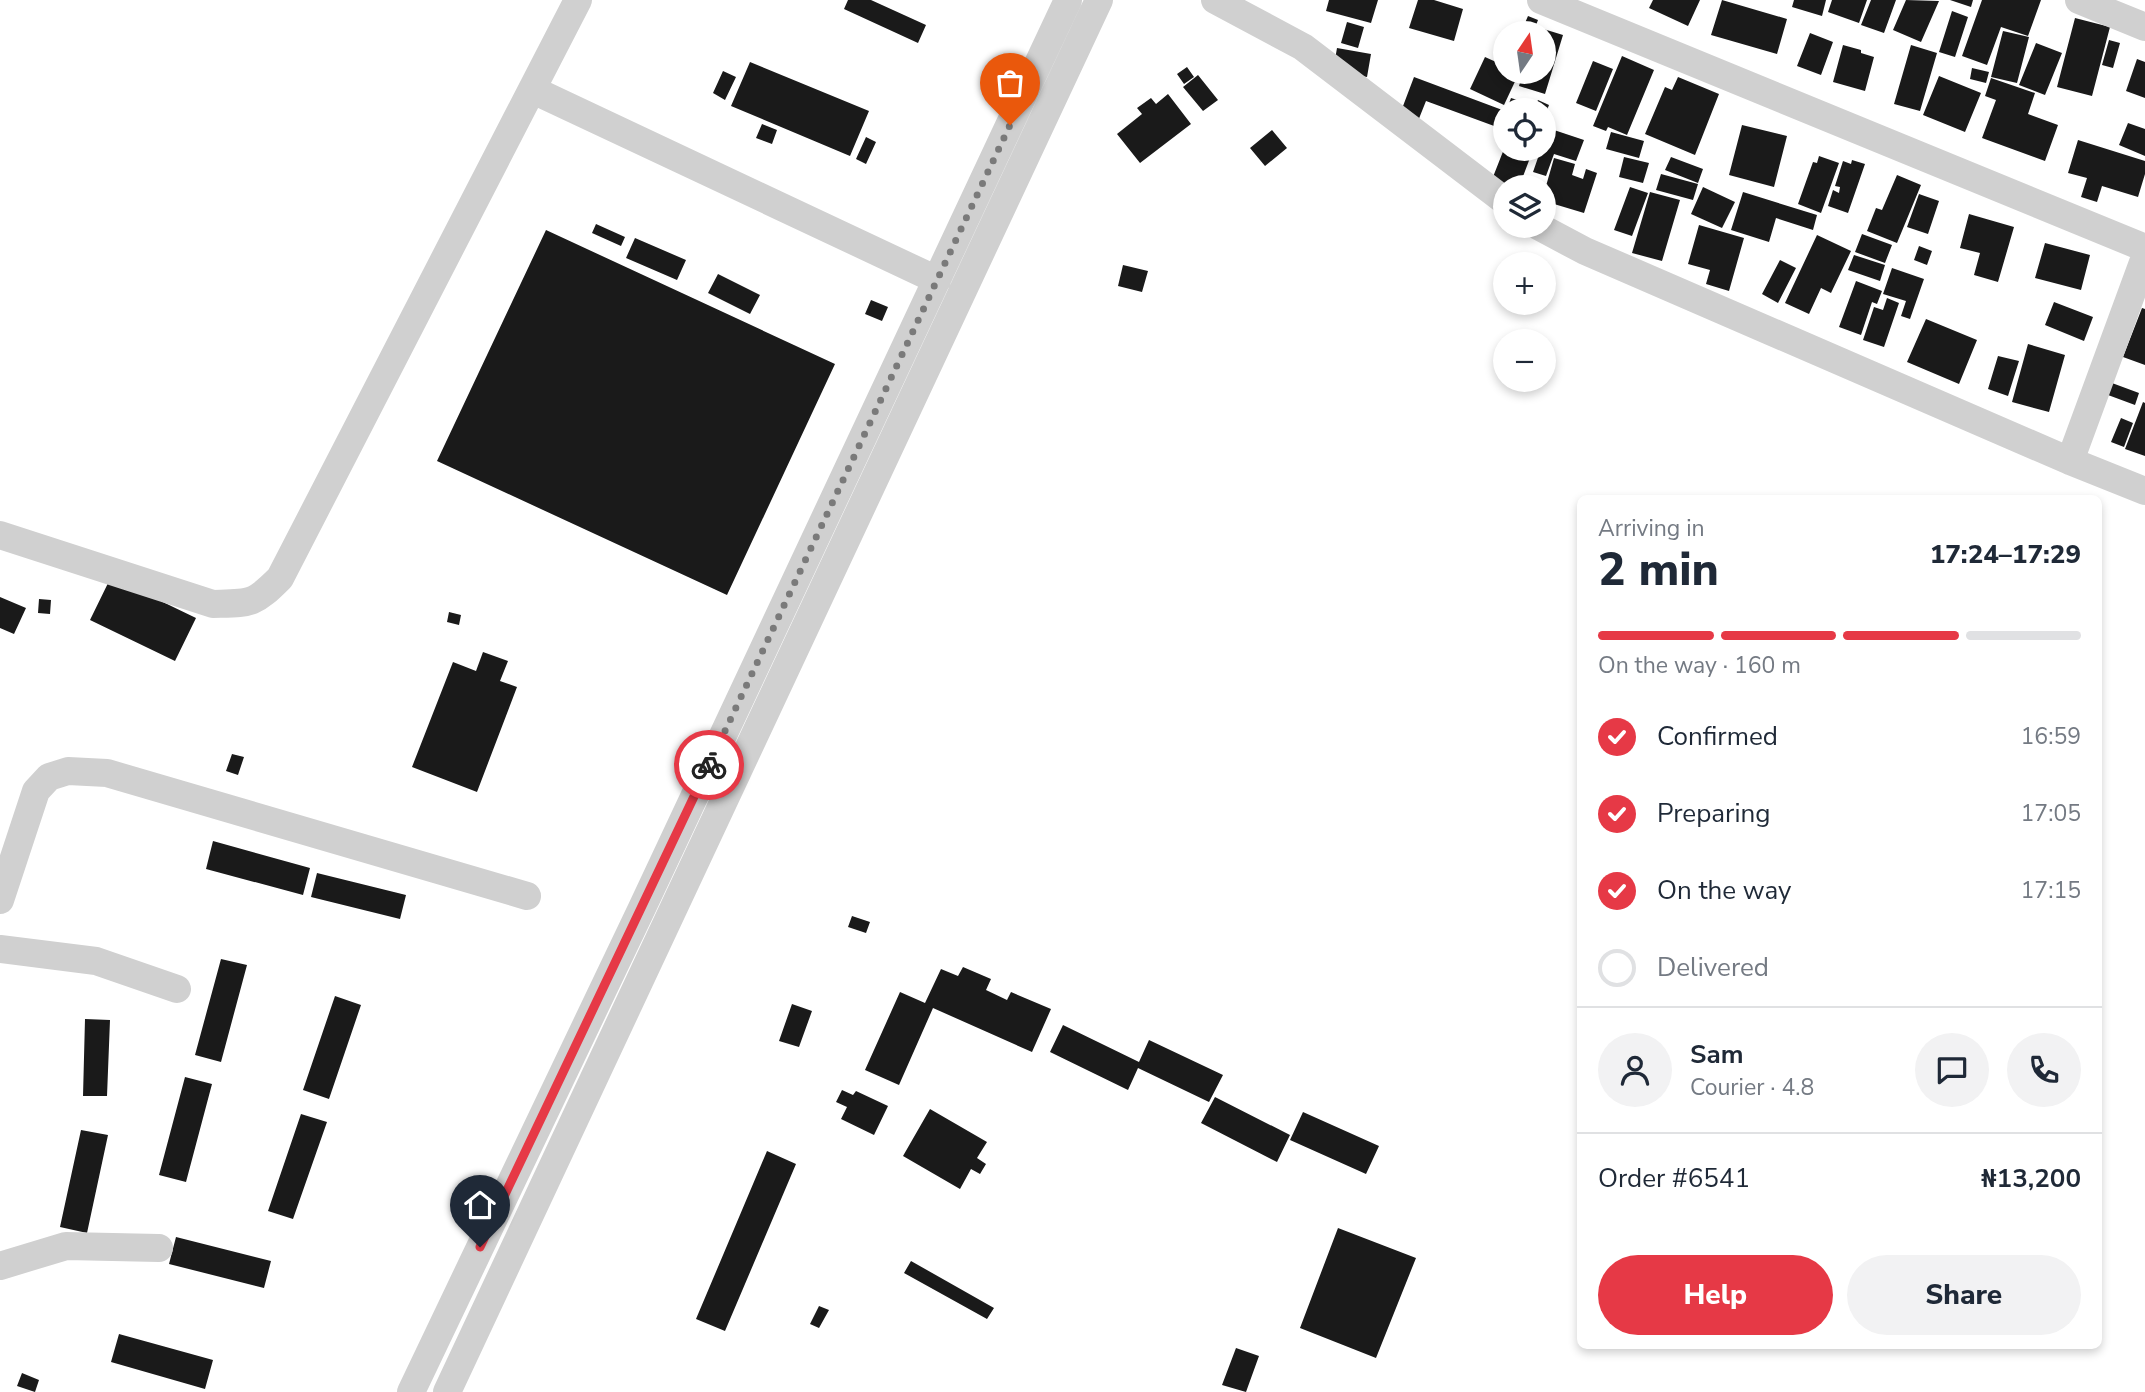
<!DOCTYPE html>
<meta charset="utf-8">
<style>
:root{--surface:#fff;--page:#f2f2f3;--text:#1f2937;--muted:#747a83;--line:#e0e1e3;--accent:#e63946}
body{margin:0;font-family:"Nunito Sans",sans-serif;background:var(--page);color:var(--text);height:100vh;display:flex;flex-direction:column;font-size:26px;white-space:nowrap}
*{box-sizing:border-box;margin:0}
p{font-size:23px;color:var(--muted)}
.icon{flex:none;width:38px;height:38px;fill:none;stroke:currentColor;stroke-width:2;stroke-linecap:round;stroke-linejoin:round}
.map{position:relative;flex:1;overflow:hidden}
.details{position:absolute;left:1577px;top:495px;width:525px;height:854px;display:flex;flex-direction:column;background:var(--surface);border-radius:10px;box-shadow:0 4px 10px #0003}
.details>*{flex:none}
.needle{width:46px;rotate:13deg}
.controls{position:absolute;left:1493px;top:21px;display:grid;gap:14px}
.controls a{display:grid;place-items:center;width:63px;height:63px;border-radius:50%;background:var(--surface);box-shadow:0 4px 10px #0003;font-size:35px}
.pin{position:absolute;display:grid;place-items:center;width:60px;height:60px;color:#fff;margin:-72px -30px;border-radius:50% 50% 50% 0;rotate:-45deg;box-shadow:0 0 7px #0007}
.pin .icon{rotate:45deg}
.courier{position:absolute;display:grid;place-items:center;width:70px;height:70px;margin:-35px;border:5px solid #e63946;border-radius:50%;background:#fff;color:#222;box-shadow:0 2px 9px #0007}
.summary em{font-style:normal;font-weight:800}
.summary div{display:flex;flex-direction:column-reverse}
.summary{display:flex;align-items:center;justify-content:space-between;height:119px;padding:0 21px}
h1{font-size:46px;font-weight:800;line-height:52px}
.bar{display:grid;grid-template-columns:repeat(4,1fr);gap:10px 7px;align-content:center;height:84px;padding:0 21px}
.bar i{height:9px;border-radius:5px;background:var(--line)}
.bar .active{background:var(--accent)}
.bar p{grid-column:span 4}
.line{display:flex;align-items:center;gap:18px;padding:0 21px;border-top:2px solid var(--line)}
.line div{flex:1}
.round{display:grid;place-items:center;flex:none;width:74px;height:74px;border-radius:37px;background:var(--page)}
ol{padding:0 21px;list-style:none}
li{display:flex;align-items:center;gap:21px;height:77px}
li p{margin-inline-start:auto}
li .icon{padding:7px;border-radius:50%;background:var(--accent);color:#fff;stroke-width:4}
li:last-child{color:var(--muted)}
li i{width:38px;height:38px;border:4px solid var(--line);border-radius:50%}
.button{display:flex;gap:14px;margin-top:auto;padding:14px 21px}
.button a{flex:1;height:80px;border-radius:42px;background:var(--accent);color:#fff;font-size:28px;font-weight:800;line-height:80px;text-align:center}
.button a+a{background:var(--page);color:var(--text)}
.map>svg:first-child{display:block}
</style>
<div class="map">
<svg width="2145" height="1392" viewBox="0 0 2145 1392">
<rect width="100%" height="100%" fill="#fff"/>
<path fill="#1a1a1a" d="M 848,0 L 871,0 L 926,25 L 918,43 L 844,9 Z
M 1329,0 L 1378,0 L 1371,23 L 1326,11 Z
M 1418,0 L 1434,0 L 1463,9 L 1454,41 L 1409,28 Z
M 1653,0 L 1700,0 L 1688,26 L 1649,8 Z
M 1722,0 L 1787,19 L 1777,54 L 1711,35 Z
M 1794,0 L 1826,0 L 1822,16 L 1792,7 Z
M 1832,0 L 1867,0 L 1859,23 L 1828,12 Z
M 1871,0 L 1896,0 L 1884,33 L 1861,25 Z
M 1906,0 L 1939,1 L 1921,42 L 1893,30 Z
M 1950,0 L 1973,0 L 1971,7 Z
M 1982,0 L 2041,0 L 2028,36 L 2001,27 L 1987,65 L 1962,56 Z
M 1952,11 L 1968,17 L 1955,57 L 1939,52 Z
M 1528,16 L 1538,20 L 1533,33 L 1510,33 L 1512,28 L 1521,32 Z
M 2075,18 L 2110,27 L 2092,96 L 2057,87 Z
M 1347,22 L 1364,27 L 1358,48 L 1341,43 Z
M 1537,27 L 1563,35 L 1545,94 L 1519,86 L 1523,72 L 1544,72 L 1544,33 L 1535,33 Z
M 2003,31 L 2029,37 L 2017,83 L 1991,77 Z
M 1810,33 L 1833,42 L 1821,75 L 1797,66 Z
M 2109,40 L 2120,43 L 2113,68 L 2102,65 Z
M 2036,43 L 2062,53 L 2045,95 L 2019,85 Z
M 1843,45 L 1861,50 L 1861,53 L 1874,57 L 1865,91 L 1833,82 Z
M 1911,45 L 1937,53 L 1920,111 L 1894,104 Z
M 1337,48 L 1371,54 L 1367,77 L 1333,71 Z
M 1622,56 L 1654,70 L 1627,135 L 1608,127 L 1606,131 L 1593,126 Z
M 1485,57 L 1505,66 L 1505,72 L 1519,73 L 1504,105 L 1470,89 Z
M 2137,59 L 2145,62 L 2145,98 L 2126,91 Z
M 1593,61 L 1613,69 L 1596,111 L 1576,103 Z
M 750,62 L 869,111 L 850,156 L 731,106 Z
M 1187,67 L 1194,77 L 1184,84 L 1177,74 Z
M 1972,68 L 1989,72 L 1986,83 L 1970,79 Z
M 723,71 L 736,77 L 725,100 L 713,93 Z
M 1198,75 L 1218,100 L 1203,111 L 1183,87 Z
M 1939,76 L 1981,93 L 1965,132 L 1923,115 Z
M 1414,77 L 1505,111 L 1505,130 L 1426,101 L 1418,121 L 1400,114 Z
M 1678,77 L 1719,94 L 1695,155 L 1645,134 L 1665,87 L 1672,90 Z
M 1991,78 L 2035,93 L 2028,114 L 2058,125 L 2045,161 L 1982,138 L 1996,100 L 1985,96 Z
M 1168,94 L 1191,124 L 1140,163 L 1117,134 L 1142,114 L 1137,108 L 1151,98 L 1156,104 Z
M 1511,98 L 1527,103 L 1525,110 L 1507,109 Z
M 1538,100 L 1549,105 L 1544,118 L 1544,110 L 1533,110 Z
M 2128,123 L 2145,129 L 2145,156 L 2119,145 Z
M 762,124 L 777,130 L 772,144 L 756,138 Z
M 1742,125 L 1787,136 L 1774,187 L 1729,175 Z
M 1548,128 L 1584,140 L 1576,161 L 1554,154 L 1546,176 L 1533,172 L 1541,149 L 1544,149 Z
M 1272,130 L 1287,148 L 1265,166 L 1250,148 Z
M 1611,132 L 1644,141 L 1639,158 L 1606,149 Z
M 866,137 L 876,142 L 866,164 L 856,159 Z
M 2078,140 L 2145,161 L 2145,174 L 2138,197 L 2102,186 L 2097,202 L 2081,197 L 2087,178 L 2068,173 Z
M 1504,149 L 1533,150 L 1519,187 L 1505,187 L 1491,182 Z
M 1819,156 L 1839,163 L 1821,213 L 1798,204 L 1813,162 L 1817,163 Z
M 1624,157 L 1649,163 L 1643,183 L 1619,177 Z
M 1671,157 L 1703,169 L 1698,183 L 1665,170 Z
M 1554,158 L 1575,164 L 1572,175 L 1583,179 L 1586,169 L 1597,173 L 1584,213 L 1544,201 L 1544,193 Z
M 1852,160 L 1865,164 L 1848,213 L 1828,206 L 1833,190 L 1839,193 L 1840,187 L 1835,186 L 1843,161 L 1851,164 Z
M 1661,174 L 1698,184 L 1693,200 L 1656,190 Z
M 1897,175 L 1921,185 L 1897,243 L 1867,231 L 1876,208 L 1882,210 Z
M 1630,187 L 1648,193 L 1632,236 L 1614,230 Z
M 1703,187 L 1735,202 L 1722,228 L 1691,214 Z
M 1650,192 L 1680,200 L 1662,261 L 1632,253 Z
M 1743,192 L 1817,215 L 1813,230 L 1776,218 L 1769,242 L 1731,230 Z
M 1919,194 L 1939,201 L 1928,234 L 1907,227 Z
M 1969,214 L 2014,227 L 1998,282 L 1974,275 L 1980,253 L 1960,248 Z
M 596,224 L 625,237 L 621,246 L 592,233 Z
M 1699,225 L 1744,238 L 1729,291 L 1706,284 L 1710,270 L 1688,264 Z
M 546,230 L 835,364 L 727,595 L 437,461 Z
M 1862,234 L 1892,245 L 1885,263 L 1855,252 Z
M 1817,235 L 1851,251 L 1831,293 L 1821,288 L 1809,314 L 1785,303 Z
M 635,238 L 686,260 L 677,280 L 626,258 Z
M 2045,243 L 2090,255 L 2081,290 L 2035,278 Z
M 1919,246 L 1932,251 L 1927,265 L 1914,260 Z
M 1854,255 L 1885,265 L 1880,281 L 1848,270 Z
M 1780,260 L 1796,268 L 1778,303 L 1762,294 Z
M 1123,265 L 1148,271 L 1142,292 L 1118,286 Z
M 1892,268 L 1924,279 L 1910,319 L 1901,316 L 1906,301 L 1883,294 Z
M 718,274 L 760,295 L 750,314 L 708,293 Z
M 1856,281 L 1882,291 L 1877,304 L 1872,302 L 1861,335 L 1839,327 Z
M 1887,298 L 1899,303 L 1884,347 L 1863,340 L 1874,307 L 1883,310 Z
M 871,300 L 888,307 L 882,321 L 865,314 Z
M 2054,302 L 2093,317 L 2084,341 L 2045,325 Z
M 2142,308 L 2145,309 L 2145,365 L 2123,357 Z
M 1926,319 L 1977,340 L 1959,384 L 1907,362 Z
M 2028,344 L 2065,355 L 2049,412 L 2012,402 Z
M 1998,356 L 2019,361 L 2008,396 L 1988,389 Z
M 2112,383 L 2139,393 L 2135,405 L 2108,395 Z
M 2143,402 L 2145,403 L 2145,456 L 2125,449 Z
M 2121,418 L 2133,423 L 2124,447 L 2111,442 Z
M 111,577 L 196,618 L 175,661 L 90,620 Z
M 0,597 L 26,608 L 14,634 L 0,628 Z
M 39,599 L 51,600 L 50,614 L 38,613 Z
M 449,612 L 461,615 L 459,625 L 447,622 Z
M 483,652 L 508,661 L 500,681 L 517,687 L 477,792 L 412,767 L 453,662 L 476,671 Z
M 232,754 L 244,757 L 238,775 L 226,771 Z
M 213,841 L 310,868 L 303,895 L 206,869 Z
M 317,873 L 406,895 L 400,919 L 311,897 Z
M 852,916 L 870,922 L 866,933 L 848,927 Z
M 221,959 L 247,965 L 221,1062 L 195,1055 Z
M 963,967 L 991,979 L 986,990 L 1007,1000 L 1011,992 L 1051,1009 L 1032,1052 L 933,1008 L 899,1085 L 865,1070 L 900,992 L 925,1003 L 941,969 L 958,976 Z
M 335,996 L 361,1005 L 329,1099 L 303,1090 Z
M 792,1004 L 812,1011 L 799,1047 L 779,1041 Z
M 85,1019 L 110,1020 L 107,1096 L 83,1096 Z
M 1063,1025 L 1139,1062 L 1149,1040 L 1223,1075 L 1209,1102 L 1138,1068 L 1128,1090 L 1050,1052 Z
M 185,1077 L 212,1084 L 186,1182 L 159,1175 Z
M 842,1090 L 853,1095 L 856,1091 L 888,1106 L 874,1135 L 841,1119 L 847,1107 L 836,1102 Z
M 1215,1097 L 1290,1135 L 1277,1162 L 1201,1123 Z
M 930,1109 L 987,1142 L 977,1158 L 986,1164 L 980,1174 L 971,1169 L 960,1189 L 903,1156 Z
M 1303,1112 L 1379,1146 L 1366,1174 L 1290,1140 Z
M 301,1114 L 327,1122 L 293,1219 L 268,1211 Z
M 81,1130 L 108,1135 L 87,1233 L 60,1227 Z
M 767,1151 L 796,1164 L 725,1331 L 696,1319 Z
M 1338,1228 L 1416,1258 L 1376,1358 L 1300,1328 Z
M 176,1237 L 271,1261 L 264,1288 L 169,1264 Z
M 911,1261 L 994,1308 L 987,1319 L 904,1273 Z
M 819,1306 L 829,1310 L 819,1328 L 810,1324 Z
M 119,1334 L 213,1360 L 205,1389 L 111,1362 Z
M 1236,1348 L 1259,1356 L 1246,1392 L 1222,1385 Z
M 22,1373 L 39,1380 L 35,1392 L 17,1386 Z"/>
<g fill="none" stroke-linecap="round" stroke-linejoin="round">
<path stroke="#d0d0d0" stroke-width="28" d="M 1215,0 L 1303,47 L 1505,201
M 1541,0 L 2145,248
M 2079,0 L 2145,27
M 533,90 L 937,280
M 1538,226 L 1585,251 L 2070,461 L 2145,491
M 2070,461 L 2145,257
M 0,535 L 213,604 C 251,603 253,605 280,578 L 578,0
M 0,900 L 36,791 L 49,777 L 68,771 L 107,773 L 527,896
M 0,949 L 96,961 L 177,989
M 0,1266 L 66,1246 L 159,1248
M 411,1392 L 642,908 L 1068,0
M 447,1392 L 1099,0"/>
</g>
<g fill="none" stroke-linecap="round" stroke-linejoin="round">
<path stroke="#7a7a7a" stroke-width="7" stroke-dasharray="0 12.6" d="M 709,765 L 1010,125"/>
<path stroke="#e63946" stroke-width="9" d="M 480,1247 L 709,765"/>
</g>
</svg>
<div class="controls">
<a><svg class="needle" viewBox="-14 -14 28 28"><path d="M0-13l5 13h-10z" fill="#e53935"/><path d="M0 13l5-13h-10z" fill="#747a83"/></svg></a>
<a><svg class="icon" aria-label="locate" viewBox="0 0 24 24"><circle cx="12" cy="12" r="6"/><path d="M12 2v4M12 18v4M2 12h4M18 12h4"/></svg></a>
<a><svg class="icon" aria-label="layers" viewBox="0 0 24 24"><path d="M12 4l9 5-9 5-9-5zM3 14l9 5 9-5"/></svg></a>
<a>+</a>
<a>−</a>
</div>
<div class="pin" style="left:1010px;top:125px;background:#ea580c"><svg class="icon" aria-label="bag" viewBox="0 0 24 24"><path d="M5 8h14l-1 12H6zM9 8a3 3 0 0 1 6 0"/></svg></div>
<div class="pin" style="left:480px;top:1247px;background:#1f2937"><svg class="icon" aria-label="home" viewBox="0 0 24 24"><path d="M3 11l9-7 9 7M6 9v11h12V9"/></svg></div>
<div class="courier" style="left:709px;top:765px"><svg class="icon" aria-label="bike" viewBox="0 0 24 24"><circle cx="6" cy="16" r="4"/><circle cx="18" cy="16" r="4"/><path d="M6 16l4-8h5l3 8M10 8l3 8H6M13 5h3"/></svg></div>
<section class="details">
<div class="summary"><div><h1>2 min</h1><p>Arriving in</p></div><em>17:24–17:29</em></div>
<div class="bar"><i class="active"></i><i class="active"></i><i class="active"></i><i></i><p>On the way · 160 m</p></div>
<ol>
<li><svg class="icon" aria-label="check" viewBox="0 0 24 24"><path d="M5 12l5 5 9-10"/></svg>Confirmed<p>16:59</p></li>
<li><svg class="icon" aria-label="check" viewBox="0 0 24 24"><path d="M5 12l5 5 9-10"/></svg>Preparing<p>17:05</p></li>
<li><svg class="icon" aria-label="check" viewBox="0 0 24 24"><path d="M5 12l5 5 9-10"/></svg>On the way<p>17:15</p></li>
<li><i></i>Delivered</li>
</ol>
<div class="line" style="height:126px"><a class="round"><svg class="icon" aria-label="person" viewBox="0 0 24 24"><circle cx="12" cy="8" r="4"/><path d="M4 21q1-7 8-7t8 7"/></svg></a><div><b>Sam</b><p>Courier · 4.8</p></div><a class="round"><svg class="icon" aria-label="chat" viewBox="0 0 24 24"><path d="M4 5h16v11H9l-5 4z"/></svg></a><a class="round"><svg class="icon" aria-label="phone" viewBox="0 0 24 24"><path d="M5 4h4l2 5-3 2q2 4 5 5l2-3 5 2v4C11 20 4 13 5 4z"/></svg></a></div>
<div class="line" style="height:91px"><div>Order #6541</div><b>₦13,200</b></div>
<div class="button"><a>Help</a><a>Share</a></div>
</section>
</div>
